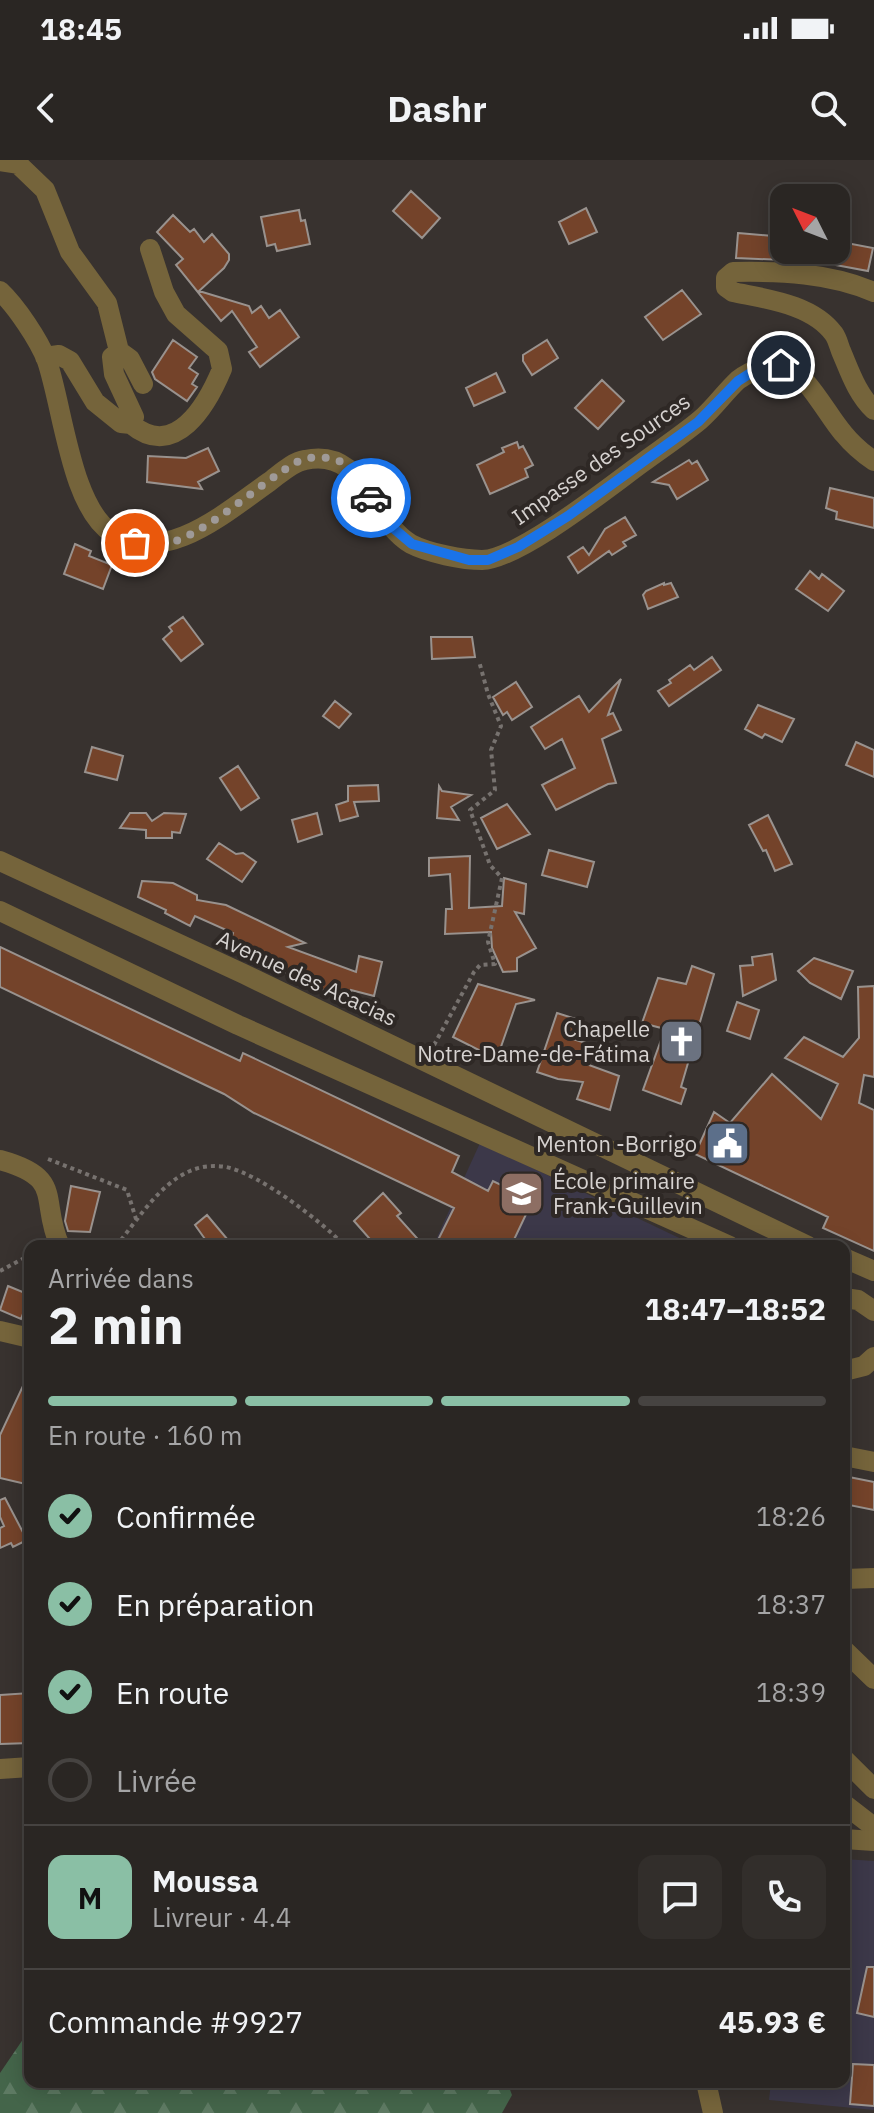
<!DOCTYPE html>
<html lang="fr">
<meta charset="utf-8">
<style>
:root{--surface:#2a2623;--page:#322e2b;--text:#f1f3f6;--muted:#a5a5a6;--line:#464341;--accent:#8abfa5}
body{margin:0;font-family:"IBM Plex Sans",sans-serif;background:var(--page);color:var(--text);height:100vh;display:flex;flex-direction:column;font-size:30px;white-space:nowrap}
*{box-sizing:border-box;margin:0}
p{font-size:26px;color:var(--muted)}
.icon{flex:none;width:44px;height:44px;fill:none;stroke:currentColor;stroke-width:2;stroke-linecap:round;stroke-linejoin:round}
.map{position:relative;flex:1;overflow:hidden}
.drawer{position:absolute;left:24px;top:1080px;width:826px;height:848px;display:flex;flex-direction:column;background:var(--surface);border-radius:16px;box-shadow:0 4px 20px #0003,0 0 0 2px var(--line)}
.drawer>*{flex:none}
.needle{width:52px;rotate:312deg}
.controls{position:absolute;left:770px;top:24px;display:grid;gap:16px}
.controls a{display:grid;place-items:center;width:80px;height:80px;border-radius:16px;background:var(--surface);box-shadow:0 4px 20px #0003,0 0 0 2px var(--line);font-size:40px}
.pin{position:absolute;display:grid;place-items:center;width:68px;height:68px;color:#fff;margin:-34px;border:4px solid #fff;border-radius:50%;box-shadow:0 2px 8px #0007}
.courier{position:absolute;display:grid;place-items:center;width:80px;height:80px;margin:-40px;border:6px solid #1a73e8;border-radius:50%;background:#fff;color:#222;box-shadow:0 2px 10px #0007}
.headline em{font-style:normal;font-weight:700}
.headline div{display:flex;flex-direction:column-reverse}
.headline{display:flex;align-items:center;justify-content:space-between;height:136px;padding:0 24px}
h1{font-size:52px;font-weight:700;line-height:60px}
.bar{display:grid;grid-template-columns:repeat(4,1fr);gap:12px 8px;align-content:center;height:96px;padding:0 24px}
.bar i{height:10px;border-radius:6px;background:var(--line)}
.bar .selected{background:var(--accent)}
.bar p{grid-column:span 4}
.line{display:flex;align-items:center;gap:20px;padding:0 24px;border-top:2px solid var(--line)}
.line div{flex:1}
.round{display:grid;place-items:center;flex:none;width:84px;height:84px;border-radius:16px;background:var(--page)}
ol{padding:0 24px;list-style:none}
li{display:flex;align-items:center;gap:24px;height:88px}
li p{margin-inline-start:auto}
li .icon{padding:8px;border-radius:50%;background:var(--accent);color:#111;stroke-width:4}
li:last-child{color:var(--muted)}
li i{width:44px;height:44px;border:4px solid var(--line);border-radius:50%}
.status{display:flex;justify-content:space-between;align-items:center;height:56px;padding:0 40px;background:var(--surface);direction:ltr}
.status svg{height:22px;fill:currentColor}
header{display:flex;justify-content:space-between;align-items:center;height:104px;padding:0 24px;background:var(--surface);font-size:36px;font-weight:700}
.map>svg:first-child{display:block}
</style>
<div class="status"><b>18:45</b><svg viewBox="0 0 49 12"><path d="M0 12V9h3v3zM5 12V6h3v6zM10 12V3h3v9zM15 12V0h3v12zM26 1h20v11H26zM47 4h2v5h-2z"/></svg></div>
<header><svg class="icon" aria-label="back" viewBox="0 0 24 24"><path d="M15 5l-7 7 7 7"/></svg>Dashr<svg class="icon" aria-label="search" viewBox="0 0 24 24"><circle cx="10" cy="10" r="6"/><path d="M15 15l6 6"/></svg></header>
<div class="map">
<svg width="874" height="1953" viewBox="0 0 874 1953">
<defs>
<pattern id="forest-firs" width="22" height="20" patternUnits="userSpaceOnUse" patternTransform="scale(2)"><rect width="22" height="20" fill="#44654a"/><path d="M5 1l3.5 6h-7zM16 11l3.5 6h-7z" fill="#5e7a63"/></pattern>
</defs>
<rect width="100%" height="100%" fill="#38322f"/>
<path fill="#3c3849" d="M 480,983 L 696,1086 L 433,1086 Z
M 844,1699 L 874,1701 L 874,1950 L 769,1940 L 771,1922 L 844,1922 Z"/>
<path fill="url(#forest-firs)" d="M 30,1869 L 30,1922 L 507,1922 L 512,1935 L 502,1953 L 0,1953 L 0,1913 Z"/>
<path fill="#74432a" stroke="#99928e" stroke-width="2" d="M 411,31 L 440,58 L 422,78 L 393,51 Z
M 586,48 L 597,72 L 569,84 L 559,62 Z
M 299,50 L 301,61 L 305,60 L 310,84 L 277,91 L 275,84 L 267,86 L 261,57 Z
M 173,55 L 190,72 L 194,69 L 204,82 L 212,74 L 229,94 L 229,100 L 224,108 L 199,131 L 249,146 L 252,153 L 261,146 L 269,158 L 280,150 L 299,177 L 260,207 L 249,192 L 257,187 L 232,151 L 221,161 L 176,105 L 183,99 L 157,72 Z
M 738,73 L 784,77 L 784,100 L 736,98 Z
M 836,81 L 873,88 L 868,111 L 798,98 L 799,90 L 836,90 Z
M 682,130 L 701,154 L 663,180 L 645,157 Z
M 173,180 L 197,197 L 189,208 L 198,214 L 192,224 L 197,227 L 187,241 L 155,219 L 152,212 Z
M 547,180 L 558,198 L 532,215 L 523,201 L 523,195 Z
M 496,213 L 505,232 L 474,246 L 466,228 Z
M 602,220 L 624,241 L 598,269 L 575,248 Z
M 517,282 L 519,288 L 523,286 L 533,305 L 525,309 L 528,317 L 490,334 L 477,305 L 504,292 L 502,288 Z
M 208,288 L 219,311 L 198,322 L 202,329 L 147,322 L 148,296 L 186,298 Z
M 689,300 L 692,304 L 697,301 L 708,320 L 677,339 L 669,325 L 653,322 Z
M 830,328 L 874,338 L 874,368 L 836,359 L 837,352 L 826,348 Z
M 625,357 L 636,375 L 623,382 L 626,386 L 612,395 L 609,391 L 578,413 L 568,397 L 583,387 L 589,395 L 605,369 Z
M 75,384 L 91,391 L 89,396 L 112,405 L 103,429 L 64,414 Z
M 810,411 L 819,419 L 822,414 L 844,431 L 828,451 L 796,429 Z
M 664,423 L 664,425 L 671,423 L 678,437 L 648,449 L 643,435 L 646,431 Z
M 183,457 L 203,484 L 181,501 L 163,479 L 172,471 L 169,467 Z
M 431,477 L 472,477 L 475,497 L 432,499 Z
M 712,497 L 721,510 L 669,546 L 658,531 L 671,523 L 669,520 L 690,505 L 694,510 Z
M 621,519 L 608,555 L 613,553 L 621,570 L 602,579 L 616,623 L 608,624 L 556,650 L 542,625 L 575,608 L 562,579 L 545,589 L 531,567 L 579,536 L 589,552 Z
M 516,522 L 532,547 L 512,560 L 507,552 L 503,555 L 493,537 Z
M 335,541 L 351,554 L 339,568 L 323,556 Z
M 758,545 L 794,559 L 782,582 L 765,574 L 762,578 L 745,569 Z
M 856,582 L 874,590 L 874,617 L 846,605 Z
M 92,587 L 123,596 L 117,620 L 85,612 Z
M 238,606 L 259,638 L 241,650 L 220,618 Z
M 378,625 L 379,641 L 354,642 L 358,656 L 340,661 L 336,645 L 348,641 L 348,626 Z
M 439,626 L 442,631 L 471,635 L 451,647 L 459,660 L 437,658 Z
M 507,644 L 530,674 L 497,689 L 481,658 Z
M 130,653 L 146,653 L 152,661 L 164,653 L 186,654 L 180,673 L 172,672 L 172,678 L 146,678 L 146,670 L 120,668 Z
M 317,653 L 322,674 L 298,682 L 292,660 Z
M 768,655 L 792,704 L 775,711 L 766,690 L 763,691 L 749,665 Z
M 219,683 L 236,694 L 243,693 L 256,702 L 242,722 L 207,699 Z
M 549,690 L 594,702 L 587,727 L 542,715 Z
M 470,696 L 469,748 L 502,746 L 504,718 L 526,724 L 524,754 L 515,752 L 536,788 L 517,798 L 517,811 L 503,812 L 492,788 L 491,772 L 445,774 L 446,749 L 452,749 L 450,714 L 429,716 L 429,698 Z
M 142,721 L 173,723 L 197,735 L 197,740 L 226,745 L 305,783 L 288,787 L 356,812 L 359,796 L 382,802 L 374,836 L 351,830 L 349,842 L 229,786 L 233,773 L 195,756 L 190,766 L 165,753 L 166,750 L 138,737 Z
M 0,787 L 240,901 L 243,893 L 459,996 L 452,1012 L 488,1031 L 493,1021 L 503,1026 L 510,1013 L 539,1027 L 511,1086 L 435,1086 L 454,1048 L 254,953 L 224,934 L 0,827 Z
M 772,794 L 776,820 L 743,836 L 740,806 L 753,805 L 752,797 Z
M 814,798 L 853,811 L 841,839 L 810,823 L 798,811 Z
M 692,806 L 714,814 L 681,927 L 686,929 L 681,944 L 643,930 L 665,869 L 642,863 L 658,818 L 686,824 Z
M 478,824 L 535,840 L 516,844 L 496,901 L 478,894 L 479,890 L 453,877 Z
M 874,826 L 874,917 L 864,915 L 859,943 L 874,950 L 874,1091 L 823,1068 L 828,1057 L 695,994 L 714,952 L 730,963 L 772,914 L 821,959 L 838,924 L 785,898 L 804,877 L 843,897 L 859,878 L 858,827 Z
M 737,842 L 759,850 L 750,879 L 727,871 Z
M 557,853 L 579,860 L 573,879 L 592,885 L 586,904 L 619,916 L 610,950 L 577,939 L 583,922 L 558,919 L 537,912 Z
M 71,1026 L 100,1032 L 90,1072 L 68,1071 L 65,1061 Z
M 383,1033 L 401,1053 L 397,1056 L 424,1086 L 376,1086 L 354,1061 Z
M 207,1055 L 233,1086 L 210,1086 L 195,1065 Z
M 8,1126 L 30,1135 L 21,1159 L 0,1150 Z
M 30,1211 L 30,1278 L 25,1300 L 30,1301 L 30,1325 L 0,1318 L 0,1275 Z
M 844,1316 L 874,1322 L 874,1350 L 844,1344 Z
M 5,1338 L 27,1380 L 13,1387 L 11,1383 L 0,1388 L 0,1368 L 4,1366 L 0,1357 L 0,1340 Z
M 30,1533 L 30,1583 L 0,1584 L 0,1535 Z
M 867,1807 L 874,1807 L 874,1857 L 857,1853 Z
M 853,1904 L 874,1905 L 874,1946 L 850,1944 Z"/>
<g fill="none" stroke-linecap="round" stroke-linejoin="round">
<path stroke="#77726f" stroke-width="4" stroke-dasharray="4 4" stroke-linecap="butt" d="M 434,885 L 474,812 L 480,805 L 495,804 L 488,782 L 502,718 L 490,705 L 470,650 L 495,630 L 491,590 L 501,566 L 488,534 L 479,501
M 48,999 L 127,1030 L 136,1059
M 116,1086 C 137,1061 159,1024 190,1011 C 201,1006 214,1005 226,1007 C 260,1014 321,1061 345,1086
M 0,1111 L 30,1095"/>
<path stroke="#75643b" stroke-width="20" d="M 0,1 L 18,4 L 45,30 L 70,92 L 107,143 L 119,191
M 0,131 C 16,146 39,180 47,201 C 63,248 71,347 112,373 C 165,407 226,352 269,322 C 280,314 292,302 305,300 C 365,287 369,359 411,384 C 428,393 463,400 482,400 C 519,399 609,327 642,303 C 661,289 682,275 700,260 C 714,248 725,232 738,220 C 750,211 768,203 783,206 C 806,211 827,255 843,273 C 852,284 862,293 874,301
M 874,132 C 830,113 780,111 733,112 L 726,118 L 726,127 L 733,132 C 766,139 812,144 834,174 C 837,178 839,186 841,191 C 850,212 857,234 874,250
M 45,197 L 59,195 L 70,201 L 95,242 L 121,263 L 131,264 L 134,257 L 114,214 L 112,197 L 119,191 L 130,199 L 143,224
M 131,264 C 175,301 207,245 222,209 L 218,191 L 176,154 L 164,132 L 150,89
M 0,701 L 244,814 L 808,1086
M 0,751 L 238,865 L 730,1086
M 0,1000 C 66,1018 39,1040 60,1086
M 844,1098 L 874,1111
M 844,1138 L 858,1140 L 874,1151
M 0,1171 L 30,1178
M 844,1211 L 864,1206 L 874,1197
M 844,1296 L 874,1302
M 844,1419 L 874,1418
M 844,1490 L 874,1519
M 844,1599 L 874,1629
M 0,1609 L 30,1607
M 844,1644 L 874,1667
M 844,1679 L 874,1681
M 706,1922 L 713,1953"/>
</g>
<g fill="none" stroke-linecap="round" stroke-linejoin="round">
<path stroke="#9f9a98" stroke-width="8" stroke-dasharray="0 14.4" d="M 135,383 C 141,384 148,386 154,386 C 197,384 259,323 297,302 C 309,296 326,296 339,301 C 353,308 362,325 371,338"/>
<path stroke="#1a73e8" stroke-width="10" d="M 371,338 L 392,367 L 412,384 L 469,400 L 488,400 L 518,387 L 568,356 L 698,262 L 738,221 L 757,209 L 781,205"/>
</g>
<defs>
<symbol id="church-square" viewBox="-11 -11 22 22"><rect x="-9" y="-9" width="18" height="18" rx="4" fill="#6b7280" stroke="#2e2825"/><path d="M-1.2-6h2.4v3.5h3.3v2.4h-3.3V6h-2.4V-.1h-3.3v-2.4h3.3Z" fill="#fff"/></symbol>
<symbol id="civic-square" viewBox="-11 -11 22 22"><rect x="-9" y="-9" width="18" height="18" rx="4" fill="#5c6f8a" stroke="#2e2825"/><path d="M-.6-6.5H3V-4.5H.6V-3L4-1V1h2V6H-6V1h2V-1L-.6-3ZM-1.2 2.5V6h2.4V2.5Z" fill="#fff"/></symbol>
<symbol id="school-square" viewBox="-11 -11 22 22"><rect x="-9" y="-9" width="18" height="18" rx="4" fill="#8d6e63" stroke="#2e2825"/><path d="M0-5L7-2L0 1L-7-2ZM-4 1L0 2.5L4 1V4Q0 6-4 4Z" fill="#fff"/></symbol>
</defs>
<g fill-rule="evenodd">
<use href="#church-square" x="656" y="856" width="51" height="51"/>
<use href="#civic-square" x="702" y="958" width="51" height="51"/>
<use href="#school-square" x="496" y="1008" width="51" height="51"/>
</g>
<g text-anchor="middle" stroke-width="8" stroke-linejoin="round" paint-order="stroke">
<g font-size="22" fill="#d6d2d0" stroke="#2e2825">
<text transform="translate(601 299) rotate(-35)" y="8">Impasse des Sources</text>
<text transform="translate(307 818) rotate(25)" y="8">Avenue des Acacias</text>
</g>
<g font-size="22" fill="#d6d2d0" stroke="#2e2825" text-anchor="end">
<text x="650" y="877">Chapelle<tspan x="650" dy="25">Notre-Dame-de-Fátima</tspan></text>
<text x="697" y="992">Menton -Borrigo</text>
<text x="553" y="1029" text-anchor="start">École primaire<tspan x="553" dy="25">Frank-Guillevin</tspan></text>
</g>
</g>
</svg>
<div class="controls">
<a><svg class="needle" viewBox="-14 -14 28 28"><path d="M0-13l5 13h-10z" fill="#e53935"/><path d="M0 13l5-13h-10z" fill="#a5a5a6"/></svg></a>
</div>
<div class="pin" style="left:135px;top:383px;background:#ea580c"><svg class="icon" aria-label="bag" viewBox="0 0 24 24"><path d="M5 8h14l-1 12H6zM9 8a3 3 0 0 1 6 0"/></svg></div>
<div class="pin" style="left:781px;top:205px;background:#1f2937"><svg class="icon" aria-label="home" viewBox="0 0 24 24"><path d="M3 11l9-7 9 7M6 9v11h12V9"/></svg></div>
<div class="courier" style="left:371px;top:338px"><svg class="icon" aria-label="car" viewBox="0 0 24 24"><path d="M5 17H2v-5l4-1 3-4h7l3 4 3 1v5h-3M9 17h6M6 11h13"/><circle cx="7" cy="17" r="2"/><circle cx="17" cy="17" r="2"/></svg></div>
<section class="drawer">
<div class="headline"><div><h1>2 min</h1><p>Arrivée dans</p></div><em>18:47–18:52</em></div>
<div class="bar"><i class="selected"></i><i class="selected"></i><i class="selected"></i><i></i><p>En route · 160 m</p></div>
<ol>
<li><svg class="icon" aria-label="check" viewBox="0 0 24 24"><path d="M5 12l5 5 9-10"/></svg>Confirmée<p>18:26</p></li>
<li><svg class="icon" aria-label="check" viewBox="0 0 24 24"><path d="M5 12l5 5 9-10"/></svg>En préparation<p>18:37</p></li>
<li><svg class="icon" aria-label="check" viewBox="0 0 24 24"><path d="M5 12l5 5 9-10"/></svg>En route<p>18:39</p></li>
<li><i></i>Livrée</li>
</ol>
<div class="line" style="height:144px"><b class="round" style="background:var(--accent);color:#111">M</b><div><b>Moussa</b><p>Livreur · 4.4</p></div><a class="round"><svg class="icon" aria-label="chat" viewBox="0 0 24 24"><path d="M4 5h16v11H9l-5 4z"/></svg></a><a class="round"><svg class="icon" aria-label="phone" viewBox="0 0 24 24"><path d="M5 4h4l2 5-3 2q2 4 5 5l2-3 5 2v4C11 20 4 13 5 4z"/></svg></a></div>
<div class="line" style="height:104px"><div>Commande #9927</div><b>45.93 €</b></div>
</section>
</div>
